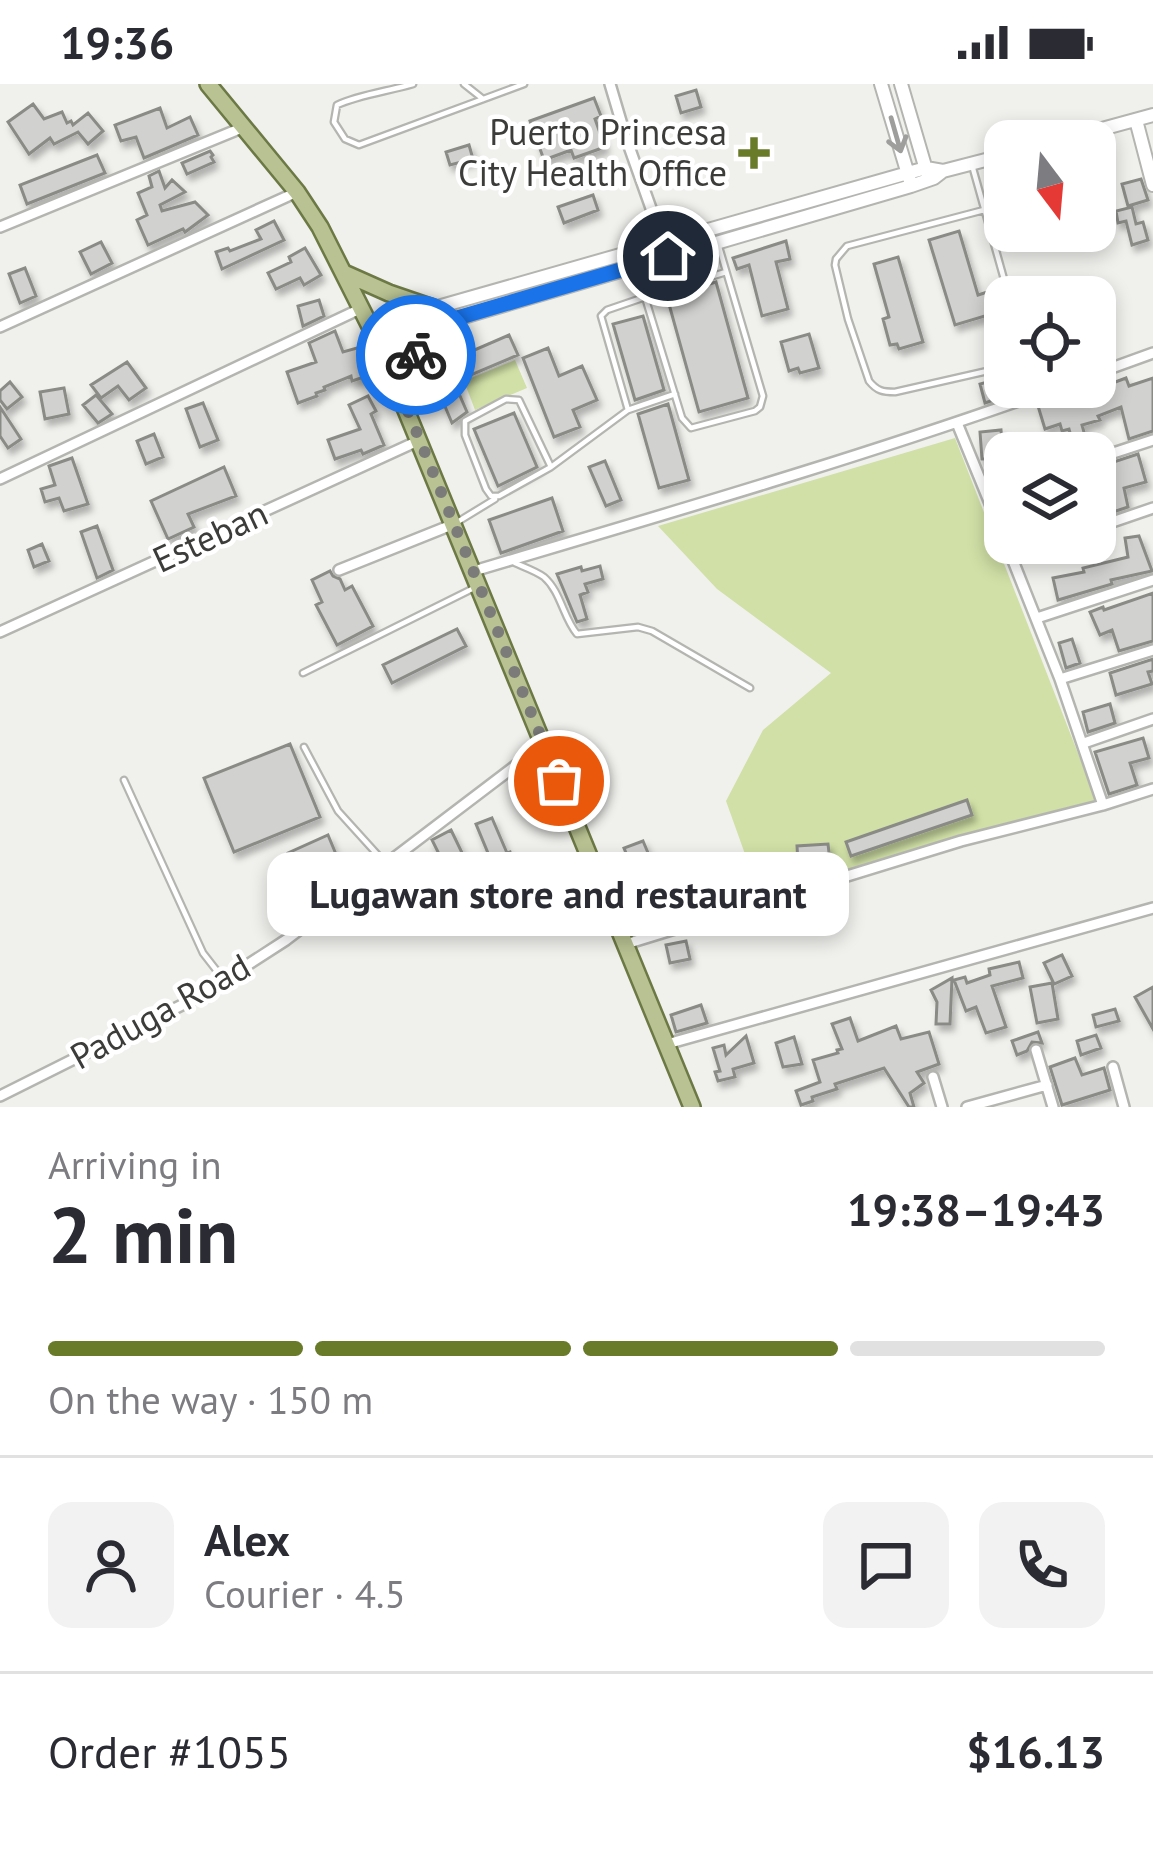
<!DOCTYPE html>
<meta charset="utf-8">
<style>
:root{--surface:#fff;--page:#f2f2f3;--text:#2b2b33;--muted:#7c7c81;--line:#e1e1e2;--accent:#697a29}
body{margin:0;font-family:"PT Sans",sans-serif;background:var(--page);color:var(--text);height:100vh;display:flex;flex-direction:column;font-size:45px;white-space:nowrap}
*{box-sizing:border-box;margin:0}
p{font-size:39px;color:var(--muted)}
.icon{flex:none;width:66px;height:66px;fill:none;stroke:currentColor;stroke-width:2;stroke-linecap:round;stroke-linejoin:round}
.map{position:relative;height:1023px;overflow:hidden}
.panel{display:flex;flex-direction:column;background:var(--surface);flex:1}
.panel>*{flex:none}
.needle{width:78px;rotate:164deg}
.fabs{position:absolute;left:984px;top:36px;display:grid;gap:24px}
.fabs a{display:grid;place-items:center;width:132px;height:132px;border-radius:24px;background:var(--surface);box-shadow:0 6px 18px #0003;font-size:60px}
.pin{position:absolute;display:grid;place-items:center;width:102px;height:102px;color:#fff;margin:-51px;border:6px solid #fff;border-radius:50%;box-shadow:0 3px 12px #0007}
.courier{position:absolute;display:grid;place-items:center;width:120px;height:120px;margin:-60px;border:9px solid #1a73e8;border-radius:50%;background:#fff;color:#222;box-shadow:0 3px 15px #0007}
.bubble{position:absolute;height:84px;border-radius:24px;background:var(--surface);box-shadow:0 6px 18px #0003;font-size:39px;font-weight:800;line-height:84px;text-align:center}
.headline em{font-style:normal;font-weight:800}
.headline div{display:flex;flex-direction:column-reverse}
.headline{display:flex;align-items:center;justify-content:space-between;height:204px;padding:0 48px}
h1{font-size:78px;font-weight:800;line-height:90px}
.bar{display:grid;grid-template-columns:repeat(4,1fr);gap:18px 12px;align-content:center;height:144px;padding:0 48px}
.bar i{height:15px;border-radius:9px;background:var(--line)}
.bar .selected{background:var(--accent)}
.bar p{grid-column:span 4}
.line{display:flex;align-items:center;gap:30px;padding:0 48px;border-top:3px solid var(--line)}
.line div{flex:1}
.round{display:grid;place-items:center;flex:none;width:126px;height:126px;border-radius:24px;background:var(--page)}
.status{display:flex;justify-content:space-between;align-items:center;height:84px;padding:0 60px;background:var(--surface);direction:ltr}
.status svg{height:33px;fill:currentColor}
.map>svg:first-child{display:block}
</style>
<div class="status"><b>19:36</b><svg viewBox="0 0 49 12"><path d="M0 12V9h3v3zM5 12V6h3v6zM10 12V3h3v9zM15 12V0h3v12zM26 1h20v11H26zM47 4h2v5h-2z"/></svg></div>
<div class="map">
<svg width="1153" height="1023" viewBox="0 0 1153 1023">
<defs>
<filter id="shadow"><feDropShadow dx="3.5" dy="6" stdDeviation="3" flood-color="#0004"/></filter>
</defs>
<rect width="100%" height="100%" fill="#f0f1ed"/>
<path fill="#d0e0a6" d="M 515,276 L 527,304 L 475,326 L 464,297 Z
M 955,354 L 1097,718 L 760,812 L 726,717 L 763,646 L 831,589 L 717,505 L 658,442 Z"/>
<path fill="#d1d2cf" stroke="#8a8b87" stroke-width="3" filter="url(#shadow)" d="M 696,6 L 701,23 L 681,29 L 676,12 Z
M 594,14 L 601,32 L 595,35 L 605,63 L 574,74 L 571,66 L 544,76 L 530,37 Z
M 33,20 L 44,35 L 62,28 L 67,39 L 71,37 L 73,41 L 88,29 L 103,47 L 88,60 L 78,48 L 54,60 L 50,54 L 29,70 L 8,38 Z
M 160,24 L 167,44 L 190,33 L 198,51 L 144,74 L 136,53 L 121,57 L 115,41 Z
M 469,61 L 473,75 L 450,81 L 446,68 Z
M 210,67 L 213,71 L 211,73 L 214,78 L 187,90 L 182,79 Z
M 97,71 L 105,89 L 27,120 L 20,101 Z
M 159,87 L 165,104 L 172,96 L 185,108 L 160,121 L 162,127 L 195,118 L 208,131 L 185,148 L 183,145 L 148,161 L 137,136 L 147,131 L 138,109 L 152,103 L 149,92 Z
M 1141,95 L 1148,116 L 1128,122 L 1122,100 Z
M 593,111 L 598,126 L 564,139 L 558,123 Z
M 1132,123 L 1136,140 L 1143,138 L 1148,156 L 1132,161 L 1126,137 L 1118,139 L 1116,127 Z
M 274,137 L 284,156 L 222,185 L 216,168 L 228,164 L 230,167 L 261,155 L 256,146 Z
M 959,147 L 978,211 L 1000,204 L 1005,226 L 955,241 L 929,156 Z
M 786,157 L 790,175 L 776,178 L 788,225 L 762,232 L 749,181 L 737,185 L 733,174 Z
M 101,158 L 112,179 L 91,190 L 80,168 Z
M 305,164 L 321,191 L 304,201 L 300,194 L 276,205 L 268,189 L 291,178 L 289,173 Z
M 898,173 L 923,258 L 899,265 L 897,260 L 890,261 L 883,235 L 889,233 L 874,180 Z
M 25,184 L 36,212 L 20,219 L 9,190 Z
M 716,198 L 748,314 L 699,328 L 667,213 Z
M 319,216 L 324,232 L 303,242 L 298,222 Z
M 643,232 L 664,306 L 635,316 L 613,240 Z
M 335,247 L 343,268 L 364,262 L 373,290 L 352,297 L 351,292 L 324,303 L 325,306 L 316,309 L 317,312 L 298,319 L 287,288 L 316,278 L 309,259 Z
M 809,250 L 819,284 L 800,289 L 798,284 L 789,287 L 781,258 Z
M 509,251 L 518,271 L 454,298 L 467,328 L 452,339 L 433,294 L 453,286 L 449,277 Z
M 548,264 L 559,292 L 582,282 L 597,316 L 573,326 L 580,343 L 554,353 L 523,274 Z
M 127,278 L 146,304 L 129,316 L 118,302 L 101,314 L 91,301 Z
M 1126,294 L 1129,302 L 1153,294 L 1153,347 L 1129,355 L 1121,323 L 1098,332 L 1100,336 L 1082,341 L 1087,359 L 1074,363 L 1069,345 L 1062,347 L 1060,340 L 1045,345 L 1038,322 L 1072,312 L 1071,308 L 1095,303 L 1095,300 L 1108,295 L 1110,300 Z
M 998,295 L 1002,313 L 985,319 L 980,300 Z
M 10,298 L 22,313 L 7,325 L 0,316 L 0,307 Z
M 64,304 L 69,330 L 45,335 L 40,308 Z
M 96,311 L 112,330 L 98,339 L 83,321 Z
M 368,312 L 376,327 L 371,330 L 384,361 L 363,370 L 361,366 L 335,375 L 328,356 L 360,345 L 349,321 Z
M 203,319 L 218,356 L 200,363 L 186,325 Z
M 668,320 L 689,396 L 659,404 L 638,330 Z
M 0,323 L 21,355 L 8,364 L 0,352 Z
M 514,329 L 537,383 L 498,402 L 474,345 Z
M 1001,346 L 1005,391 L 998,394 L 989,375 L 982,375 L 980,348 Z
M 154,350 L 163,373 L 146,380 L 137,357 Z
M 1138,370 L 1146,398 L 1124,404 L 1128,423 L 1095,434 L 1095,384 Z
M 72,374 L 88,420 L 64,427 L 59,414 L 45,418 L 41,405 L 55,401 L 49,382 Z
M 605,377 L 621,416 L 606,422 L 589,383 Z
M 224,383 L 236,412 L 188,430 L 194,443 L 168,455 L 151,417 Z
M 552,414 L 563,447 L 501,469 L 489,436 Z
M 97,442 L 113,486 L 97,494 L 81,448 Z
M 1139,452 L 1152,487 L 1111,496 L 1112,500 L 1058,516 L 1053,494 L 1084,488 L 1083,484 L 1128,473 L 1125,454 Z
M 42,460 L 49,477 L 34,483 L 28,466 Z
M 600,482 L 603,495 L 585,500 L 588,508 L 580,511 L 587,535 L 577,538 L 557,490 L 581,483 L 582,487 Z
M 330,487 L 333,492 L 340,495 L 345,506 L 352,502 L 373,542 L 337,561 L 316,521 L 322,518 L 312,496 Z
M 1153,509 L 1153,557 L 1119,567 L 1112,546 L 1100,551 L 1090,528 L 1103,523 L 1104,526 Z
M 457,545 L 466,562 L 392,599 L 383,581 Z
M 1072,555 L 1080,579 L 1066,584 L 1059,559 Z
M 1153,575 L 1153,587 L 1148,588 L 1152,600 L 1116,611 L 1110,589 Z
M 1110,620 L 1115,639 L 1088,648 L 1083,628 Z
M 1143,654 L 1149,674 L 1130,679 L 1137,701 L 1109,710 L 1095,668 Z
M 290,660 L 320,733 L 234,768 L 204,694 Z
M 967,716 L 972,731 L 851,772 L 846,758 Z
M 492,734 L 507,769 L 510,768 L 517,792 L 492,799 L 485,775 L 490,774 L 476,740 Z
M 451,746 L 466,777 L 447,786 L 432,756 Z
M 328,751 L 343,787 L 364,773 L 369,780 L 309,821 L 288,769 Z
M 643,757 L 651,776 L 632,784 L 624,764 Z
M 828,760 L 830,777 L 798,779 L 797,762 Z
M 686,857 L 690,875 L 670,879 L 666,861 Z
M 1062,871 L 1072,892 L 1054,900 L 1044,879 Z
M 1019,878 L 1023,894 L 992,902 L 1006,943 L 986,949 L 976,923 L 966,927 L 954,896 L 965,893 L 967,899 L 990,891 L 989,885 Z
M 952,894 L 950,940 L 936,940 L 937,918 L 931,906 Z
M 1052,899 L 1058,935 L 1037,939 L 1030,903 Z
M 1153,903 L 1153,945 L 1135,913 Z
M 701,921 L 707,939 L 676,948 L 671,931 Z
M 1115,925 L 1119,937 L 1096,943 L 1093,931 Z
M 850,934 L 858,957 L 896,942 L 901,955 L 929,948 L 939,980 L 917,988 L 924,999 L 910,1009 L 914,1023 L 909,1023 L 884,984 L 835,1000 L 837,1005 L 812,1013 L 813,1017 L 801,1021 L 796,1007 L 820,998 L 813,976 L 838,969 L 837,966 L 842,965 L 832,940 Z
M 1038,948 L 1042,959 L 1032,958 L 1027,967 L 1017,971 L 1012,957 Z
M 1096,951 L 1101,964 L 1081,971 L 1077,957 Z
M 746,952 L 754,979 L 733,985 L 735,993 L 718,997 L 715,988 L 720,987 L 713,964 L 724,961 L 726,971 Z
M 794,953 L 802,980 L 783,983 L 776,959 Z
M 1075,974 L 1082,991 L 1104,984 L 1110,1006 L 1062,1021 L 1050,983 Z"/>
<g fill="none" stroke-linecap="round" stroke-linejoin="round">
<defs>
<path id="service" d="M 413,0 C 389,7 358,11 337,21 L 334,38 L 345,55 L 359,61 L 524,0
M 464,0 L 483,15
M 972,81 L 1009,213
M 984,126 L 847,162 L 836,175 L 835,181 L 848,235 L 869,297 C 877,307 883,308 895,308 L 1005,283
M 719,163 L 763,312 L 760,323 L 755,327 L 691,344 L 682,334 L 645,213 L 726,188
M 628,326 L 601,232 L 607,226 L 645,213
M 551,383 L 519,316 L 506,315 L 465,337 L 465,351 L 486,405 L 491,412 L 499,412 L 551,383 L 628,326 L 675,310
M 459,437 L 495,415
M 515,479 C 524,483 536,487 544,493 C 561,508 563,533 577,550 L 638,543 L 652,547 L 750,604
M 303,589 L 474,504
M 304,663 L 338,727 L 386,780
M 124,696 L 203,869 L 224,896
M 767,776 L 778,814"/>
<path id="minor" d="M 610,0 L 626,54 L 668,172
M 0,143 L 244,43
M 0,243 L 297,108
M 1095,290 L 1153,269
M 957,339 L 1005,456
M 1095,375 L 1153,356
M 0,395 L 362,224
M 987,409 L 1005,404
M 1095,444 L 1153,424
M 1006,459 L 1060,595 L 1103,721
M 1011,472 L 1050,459
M 339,486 L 454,440
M 474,487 C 669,429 866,372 1058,303
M 1037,534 L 1153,496
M 0,548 L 420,356
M 1060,595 L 1153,566
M 1084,659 L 1153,635
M 626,860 L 961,757 L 1103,721 L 1153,705
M 667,960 L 1153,824
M 1036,966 L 1053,1023
M 1113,983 L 1124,1023
M 933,993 L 942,1023
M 0,1012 L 198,913 L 286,856 L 544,660
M 967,1023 L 1047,1001"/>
<path id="tertiary" d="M 881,0 L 910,97
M 901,0 L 927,89
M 1136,36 L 1153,101
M 1058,57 L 1153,31
M 371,242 L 908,89 L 926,84 L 943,87 L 1005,71
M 378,258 L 911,102 L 934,94 L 943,87"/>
<path id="primary" d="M 208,0 L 297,108 L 320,143 L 378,258 L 692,1023
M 344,189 L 389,209 L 433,224
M 396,300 L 422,262 L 447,237"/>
</defs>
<use href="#service" stroke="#b4b5b1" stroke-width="9"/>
<use href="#minor" stroke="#b4b5b1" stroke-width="14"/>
<use href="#tertiary" stroke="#b4b5b1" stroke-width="16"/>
<use href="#primary" stroke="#6d7945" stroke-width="20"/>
<use href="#service" stroke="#fff" stroke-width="4.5"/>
<use href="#minor" stroke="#fff" stroke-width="9"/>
<use href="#tertiary" stroke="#fff" stroke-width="12"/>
<use href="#primary" stroke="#b8c292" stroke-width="15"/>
</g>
<defs><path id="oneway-shaft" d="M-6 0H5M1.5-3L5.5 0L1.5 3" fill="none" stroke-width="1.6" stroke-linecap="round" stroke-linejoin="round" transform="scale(3)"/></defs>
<use stroke="#9e9e9d" href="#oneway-shaft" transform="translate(896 51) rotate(74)"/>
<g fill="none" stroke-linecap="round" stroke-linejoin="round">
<path stroke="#7b7b79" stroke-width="12" stroke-dasharray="0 21.6" d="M 416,271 L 397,300 L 559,697"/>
<path stroke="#1a73e8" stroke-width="15" d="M 416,271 L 447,237 L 668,172"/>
</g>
<path fill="#697a29" stroke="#fff" stroke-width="4.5" d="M748 51h12v12h12v12h-12v12h-12v-12h-12v-12h12z"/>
<g text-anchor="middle" stroke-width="9" stroke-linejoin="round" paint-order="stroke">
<g font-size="36" fill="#3c3c3b" stroke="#fff" text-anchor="end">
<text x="727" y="61">Puerto Princesa<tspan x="727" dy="41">City Health Office</tspan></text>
</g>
<g font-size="36" fill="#3c3c3b" stroke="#fff">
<text transform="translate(210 452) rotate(-25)" y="13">Esteban</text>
<text transform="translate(160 927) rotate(-29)" y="13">Paduga Road</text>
</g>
</g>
</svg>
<div class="fabs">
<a><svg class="needle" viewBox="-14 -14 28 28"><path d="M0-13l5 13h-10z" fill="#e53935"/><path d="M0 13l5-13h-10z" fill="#7c7c81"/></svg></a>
<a><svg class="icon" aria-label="locate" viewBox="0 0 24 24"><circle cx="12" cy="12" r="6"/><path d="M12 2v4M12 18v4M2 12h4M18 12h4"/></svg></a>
<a><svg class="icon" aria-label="layers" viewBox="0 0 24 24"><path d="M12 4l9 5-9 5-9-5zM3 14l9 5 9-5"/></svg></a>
</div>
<div class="pin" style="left:559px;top:697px;background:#ea580c"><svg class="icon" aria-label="bag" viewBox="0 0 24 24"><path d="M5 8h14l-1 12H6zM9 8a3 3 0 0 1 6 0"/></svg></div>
<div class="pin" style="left:668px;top:172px;background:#1f2937"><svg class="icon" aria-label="home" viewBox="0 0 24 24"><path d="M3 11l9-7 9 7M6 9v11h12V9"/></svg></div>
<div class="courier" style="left:416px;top:271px"><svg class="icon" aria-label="bike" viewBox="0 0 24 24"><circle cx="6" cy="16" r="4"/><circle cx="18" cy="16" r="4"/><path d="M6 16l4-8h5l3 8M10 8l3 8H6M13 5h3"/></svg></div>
<div class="bubble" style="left:267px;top:768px;width:582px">Lugawan store and restaurant</div>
</div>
<section class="panel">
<div class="headline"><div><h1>2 min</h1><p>Arriving in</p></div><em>19:38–19:43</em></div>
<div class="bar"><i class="selected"></i><i class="selected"></i><i class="selected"></i><i></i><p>On the way · 150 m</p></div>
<div class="line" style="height:216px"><a class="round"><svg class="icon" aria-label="person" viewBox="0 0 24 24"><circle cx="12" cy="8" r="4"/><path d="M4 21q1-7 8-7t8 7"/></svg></a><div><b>Alex</b><p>Courier · 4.5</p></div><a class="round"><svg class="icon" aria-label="chat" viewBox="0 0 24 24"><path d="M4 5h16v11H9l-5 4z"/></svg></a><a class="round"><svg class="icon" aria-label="phone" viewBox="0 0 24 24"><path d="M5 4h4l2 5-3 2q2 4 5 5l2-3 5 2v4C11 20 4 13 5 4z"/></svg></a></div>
<div class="line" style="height:156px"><div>Order #1055</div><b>$16.13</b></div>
</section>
